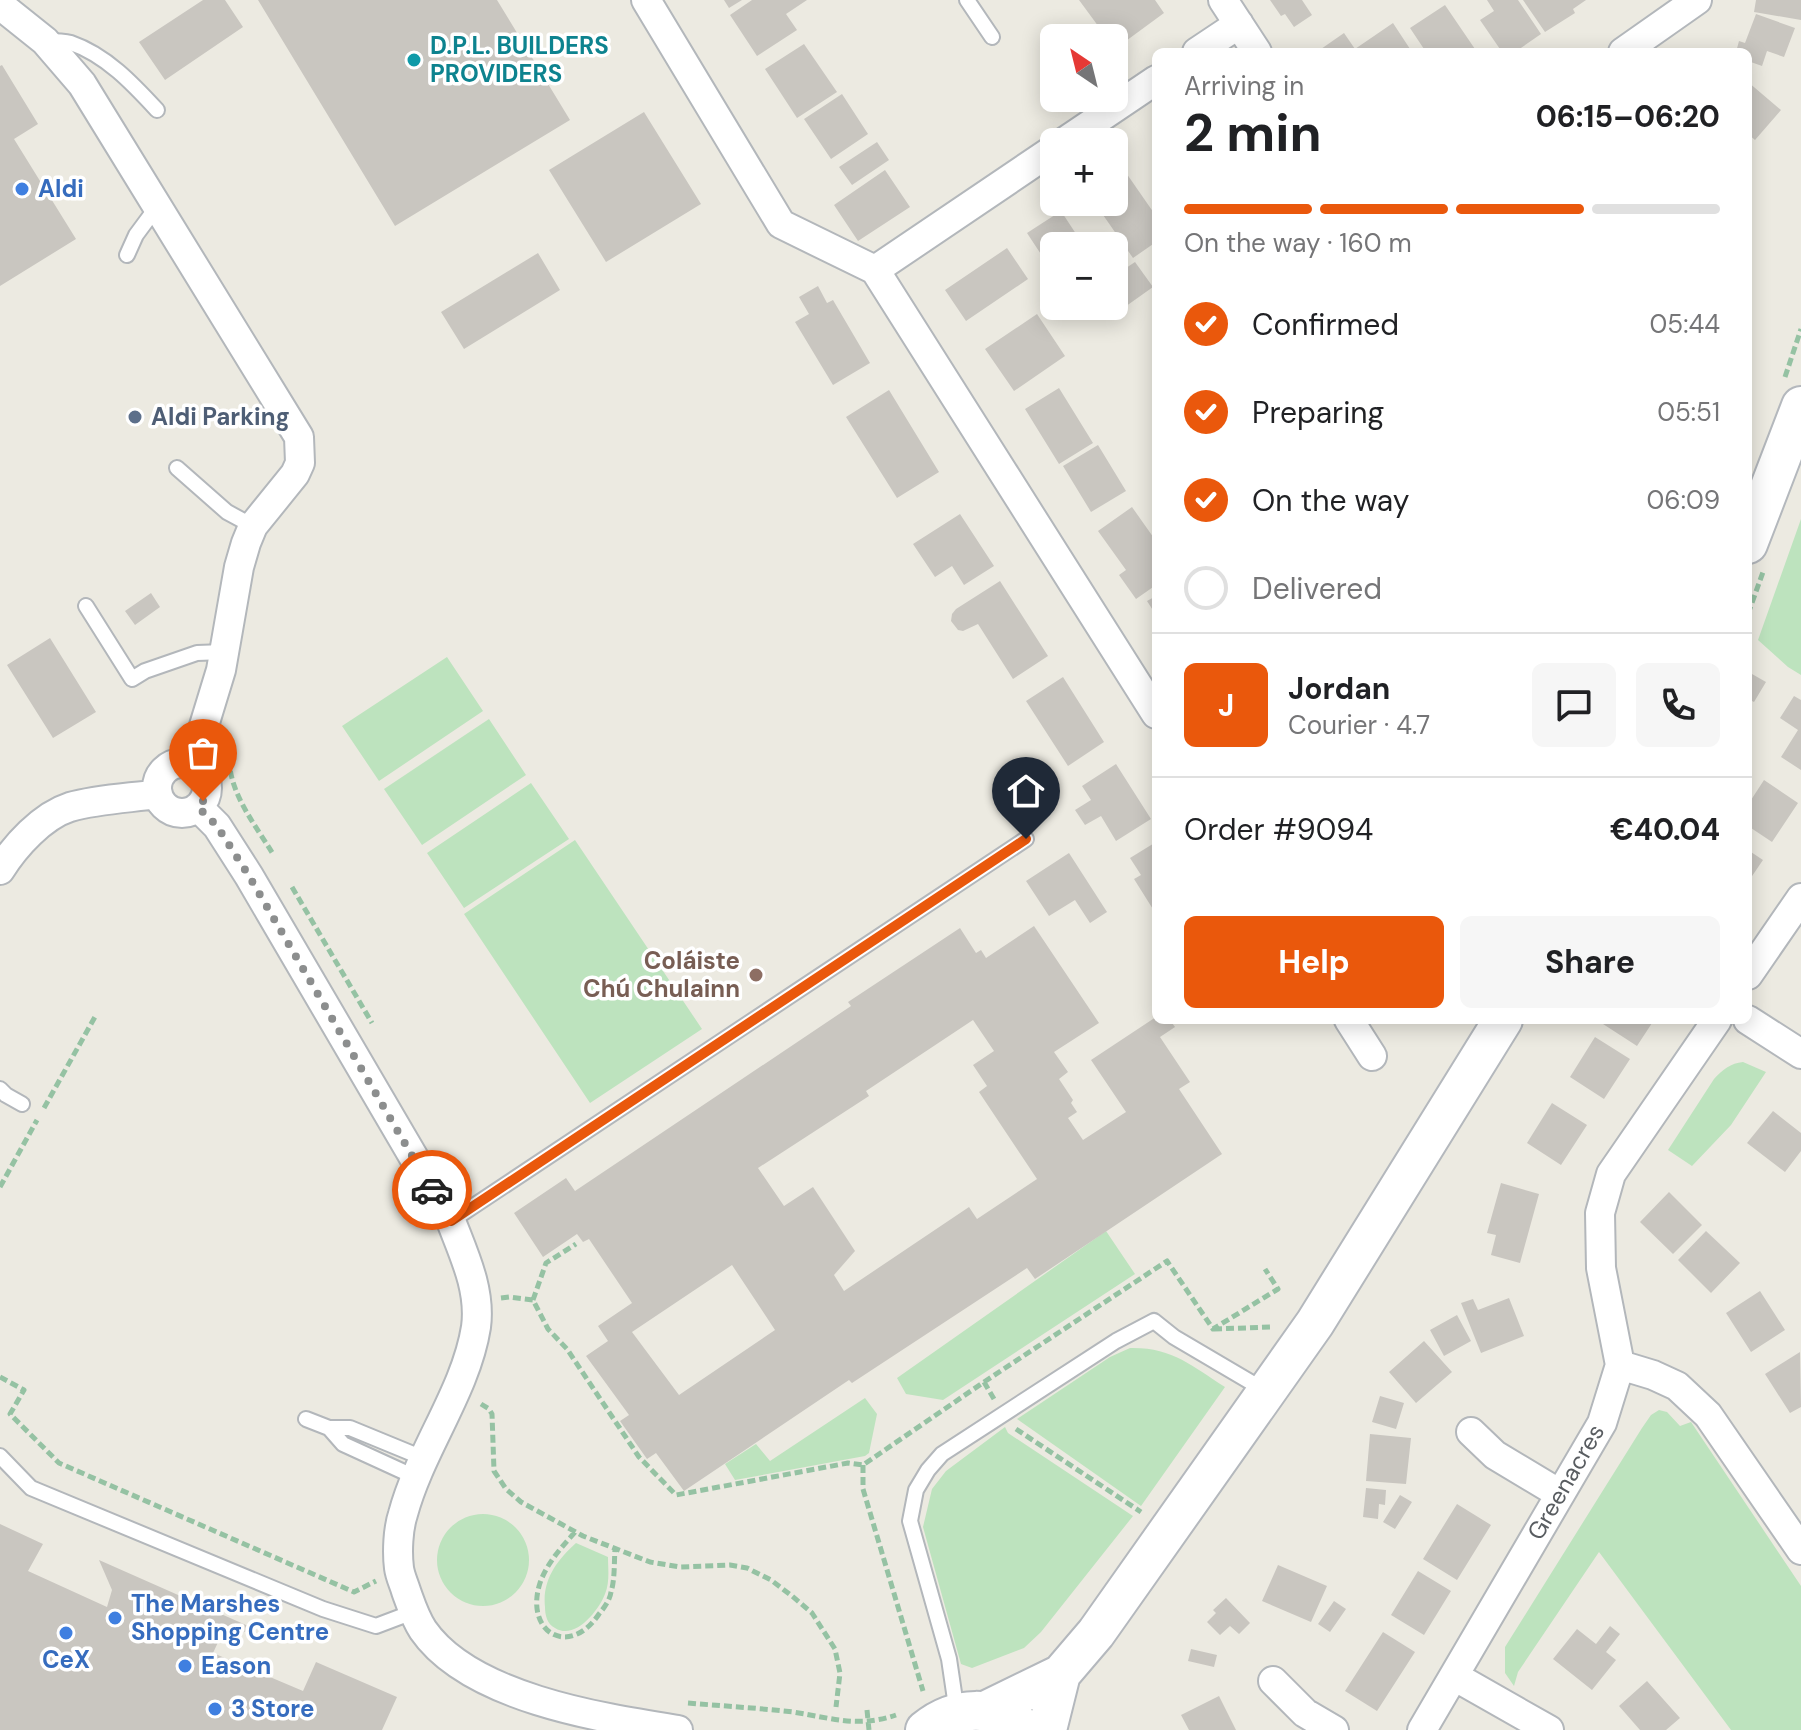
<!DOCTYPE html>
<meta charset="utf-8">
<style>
:root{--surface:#fff;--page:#f6f6f6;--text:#202124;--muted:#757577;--line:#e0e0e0;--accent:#ea580c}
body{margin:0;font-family:"DM Sans",sans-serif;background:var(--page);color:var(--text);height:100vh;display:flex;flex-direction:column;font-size:30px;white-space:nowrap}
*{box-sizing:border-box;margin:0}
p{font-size:26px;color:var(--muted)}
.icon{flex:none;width:44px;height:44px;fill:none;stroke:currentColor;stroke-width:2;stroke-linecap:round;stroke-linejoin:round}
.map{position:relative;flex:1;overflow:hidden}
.details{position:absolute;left:1152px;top:48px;width:600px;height:976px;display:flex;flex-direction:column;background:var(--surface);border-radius:12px;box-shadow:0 4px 20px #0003}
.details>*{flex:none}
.needle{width:52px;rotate:325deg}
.buttons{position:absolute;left:1040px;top:24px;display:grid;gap:16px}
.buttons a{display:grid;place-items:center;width:88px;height:88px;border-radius:12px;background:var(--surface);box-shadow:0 4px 20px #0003;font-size:40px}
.pin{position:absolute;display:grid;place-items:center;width:68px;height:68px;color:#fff;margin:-82px -34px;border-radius:50% 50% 50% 0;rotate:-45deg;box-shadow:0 0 8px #0007}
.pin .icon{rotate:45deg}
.courier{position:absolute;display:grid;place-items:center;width:80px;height:80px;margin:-40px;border:6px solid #ea580c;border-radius:50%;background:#fff;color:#222;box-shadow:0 2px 10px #0007}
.head em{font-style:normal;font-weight:700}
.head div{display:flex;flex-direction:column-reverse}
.head{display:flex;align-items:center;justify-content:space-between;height:136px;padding:0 32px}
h1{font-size:52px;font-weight:700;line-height:60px}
.bar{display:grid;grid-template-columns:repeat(4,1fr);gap:12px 8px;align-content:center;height:96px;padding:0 32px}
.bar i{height:10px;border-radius:6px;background:var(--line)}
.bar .active{background:var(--accent)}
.bar p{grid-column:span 4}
.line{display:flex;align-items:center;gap:20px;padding:0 32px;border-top:2px solid var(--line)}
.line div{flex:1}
.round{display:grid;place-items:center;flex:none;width:84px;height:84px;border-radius:12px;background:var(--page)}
ol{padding:0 32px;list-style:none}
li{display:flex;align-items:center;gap:24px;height:88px}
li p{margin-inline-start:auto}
li .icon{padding:8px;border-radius:50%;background:var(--accent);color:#fff;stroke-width:4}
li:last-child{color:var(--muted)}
li i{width:44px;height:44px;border:4px solid var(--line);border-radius:50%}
.button{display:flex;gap:16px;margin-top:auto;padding:16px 32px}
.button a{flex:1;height:92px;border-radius:12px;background:var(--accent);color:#fff;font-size:32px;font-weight:700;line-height:92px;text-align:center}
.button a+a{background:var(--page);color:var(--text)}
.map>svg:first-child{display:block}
</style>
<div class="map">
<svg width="1801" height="1730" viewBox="0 0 1801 1730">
<rect width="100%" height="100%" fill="#eceae1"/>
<path fill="#bde3be" d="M 1801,519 L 1801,675 L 1788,667 L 1758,640 Z
M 447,657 L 483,711 L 379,781 L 342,726 Z
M 489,719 L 526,775 L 422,845 L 384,789 Z
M 531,783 L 569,839 L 464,908 L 427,853 Z
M 575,840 L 702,1029 L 590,1103 L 464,914 Z
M 1743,1062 L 1766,1072 L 1731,1125 L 1692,1166 L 1668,1150 L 1714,1079 C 1722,1070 1731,1063 1743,1062 Z
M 1106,1231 L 1135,1274 L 943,1400 L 906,1394 L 897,1378 Z
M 1130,1348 C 1172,1347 1192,1366 1225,1387 L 1141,1506 L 1017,1419 L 1110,1357 Z
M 865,1398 L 877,1414 L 869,1453 L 865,1456 L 735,1480 L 725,1464 L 756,1444 L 770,1461 Z
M 1659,1410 L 1667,1412 L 1680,1426 L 1691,1422 L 1801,1586 L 1801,1730 L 1731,1730 L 1599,1552 L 1518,1672 L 1514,1686 L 1505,1673 L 1505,1647 L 1642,1428 L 1651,1415 Z
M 1005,1427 L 1008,1433 L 1133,1516 L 1041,1632 L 1024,1648 L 972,1668 L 961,1664 L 923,1527 L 932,1489 L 946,1471 Z
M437 1560a46 46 0 1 1 92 0a46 46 0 1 1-92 0Z
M 576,1543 L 608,1557 C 608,1568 610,1582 605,1594 C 599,1610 575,1641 555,1628 C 547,1624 545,1615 545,1607 C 542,1580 557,1560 576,1543 Z"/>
<path fill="#c9c6c0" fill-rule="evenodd" d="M 203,0 L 225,0 L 243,27 L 165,80 L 139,42 Z
M 258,0 L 497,0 L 570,120 L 395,226 Z
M 724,0 L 742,0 L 729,8 Z
M 752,0 L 807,0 L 786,14 L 797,30 L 757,56 L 730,15 Z
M 1079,0 L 1155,0 L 1164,13 L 1115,49 L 1114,38 L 1107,38 Z
M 1270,0 L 1302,0 L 1312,15 L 1294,27 L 1285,14 L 1281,16 Z
M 1487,0 L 1518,0 L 1541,34 L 1515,52 L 1502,52 L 1480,20 L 1494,11 Z
M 1523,0 L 1586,0 L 1573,9 L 1575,13 L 1545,32 Z
M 1756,0 L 1801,0 L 1801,20 L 1754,12 Z
M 1445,5 L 1477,52 L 1426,52 L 1410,28 Z
M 1756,14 L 1795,28 L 1784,57 L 1767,51 L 1762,66 L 1748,61 L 1748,52 L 1736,52 L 1739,41 L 1745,43 Z
M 1393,23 L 1412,52 L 1357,52 L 1355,49 Z
M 1344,33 L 1355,49 L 1350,52 L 1323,52 L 1321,49 Z
M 804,44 L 837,92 L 797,118 L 765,69 Z
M 2,65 L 38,124 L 14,139 L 76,239 L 0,286 L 0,66 Z
M 1748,82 L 1781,110 L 1755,140 L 1748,134 Z
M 842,94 L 868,134 L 831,159 L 804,119 Z
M 644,112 L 701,204 L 606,262 L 549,170 Z
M 877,142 L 889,160 L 852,185 L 839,167 Z
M 1122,167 L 1156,216 L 1156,242 L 1133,258 L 1094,202 L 1114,202 L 1114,173 Z
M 885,170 L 910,207 L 858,241 L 834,205 Z
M 1061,211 L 1084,246 L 1054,246 L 1054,274 L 1027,233 Z
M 1007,248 L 1028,279 L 966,321 L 945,290 Z
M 538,253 L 560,290 L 464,349 L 441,312 Z
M 1135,262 L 1153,287 L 1122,309 L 1114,296 L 1114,273 L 1121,268 L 1123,270 Z
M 818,286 L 827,303 L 833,300 L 870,363 L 833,385 L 795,322 L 809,314 L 799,297 Z
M 1037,314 L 1065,356 L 1014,391 L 985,349 Z
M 1059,388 L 1093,443 L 1059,464 L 1025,409 Z
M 889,390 L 939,472 L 897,498 L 846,417 Z
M 1098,445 L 1126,491 L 1091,512 L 1063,466 Z
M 1132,507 L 1156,541 L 1156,585 L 1136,599 L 1119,575 L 1126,570 L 1098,531 Z
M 960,514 L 994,566 L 964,585 L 952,566 L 935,577 L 913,544 Z
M 1000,581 L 1048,656 L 1013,679 L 978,624 L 963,631 L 958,630 L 951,621 L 952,614 L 956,609 Z
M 151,593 L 160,607 L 135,625 L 125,611 Z
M 1156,596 L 1156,615 L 1147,601 Z
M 50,638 L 96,712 L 53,738 L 7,665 Z
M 1752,674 L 1766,682 L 1754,702 L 1748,699 L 1748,681 Z
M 1063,677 L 1104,742 L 1068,766 L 1026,701 Z
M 1794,696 L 1801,700 L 1801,770 L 1781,757 L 1798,730 L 1780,718 Z
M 1116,764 L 1151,819 L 1116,841 L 1101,816 L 1085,825 L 1075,810 L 1091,800 L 1082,786 Z
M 1764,780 L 1798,803 L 1772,842 L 1748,826 L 1748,798 L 1751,800 Z
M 1156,842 L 1156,914 L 1134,879 L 1141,875 L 1130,858 Z
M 1748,850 L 1763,860 L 1748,882 Z
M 1069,853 L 1107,912 L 1090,923 L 1075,900 L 1049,916 L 1026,881 Z
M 1034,926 L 1099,1023 L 1054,1052 L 1068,1072 L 1059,1079 L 1073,1100 L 1071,1103 L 1077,1112 L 1068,1118 L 1083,1140 L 1126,1112 L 1091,1060 L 1156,1017 L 1156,1020 L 1170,1020 L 1175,1027 L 1160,1037 L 1190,1082 L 1179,1089 L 1222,1154 L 1035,1279 L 1027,1268 L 852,1383 L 849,1380 L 684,1491 L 656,1453 L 647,1459 L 620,1421 L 629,1415 L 586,1356 L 608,1341 L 598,1326 L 632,1303 L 589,1239 L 583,1242 L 577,1234 L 543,1257 L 514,1213 L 566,1178 L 575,1191 L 851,1006 L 848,1002 L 960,928 L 976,953 L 981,950 L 986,958 ZM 973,1020 L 994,1051 L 973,1065 L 987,1086 L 979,1092 L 1037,1179 L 977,1219 L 969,1207 L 844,1291 L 834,1275 L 855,1251 L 813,1187 L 784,1206 L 758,1168 L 869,1096 L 866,1091 ZM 732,1265 L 775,1330 L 679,1395 L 632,1332 Z
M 1606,1020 L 1654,1020 L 1637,1046 L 1603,1024 Z
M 1595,1037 L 1630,1059 L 1604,1099 L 1570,1077 Z
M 1552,1103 L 1587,1125 L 1561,1165 L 1527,1143 Z
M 1773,1111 L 1801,1133 L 1801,1151 L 1785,1172 L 1747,1143 Z
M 1501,1183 L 1539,1194 L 1520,1263 L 1491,1255 L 1496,1235 L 1487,1233 Z
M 1669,1192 L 1702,1225 L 1673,1254 L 1640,1222 Z
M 1706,1231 L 1740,1263 L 1711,1293 L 1678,1260 Z
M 1760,1291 L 1785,1330 L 1751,1352 L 1726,1313 Z
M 1509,1298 L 1524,1336 L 1481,1353 L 1461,1303 L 1473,1299 L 1478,1310 Z
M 1457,1315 L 1471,1341 L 1444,1356 L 1430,1330 Z
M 1424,1341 L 1452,1372 L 1416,1403 L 1389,1372 Z
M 1800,1352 L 1801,1407 L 1790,1413 L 1765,1374 Z
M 1380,1396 L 1404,1403 L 1396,1429 L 1372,1422 Z
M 1370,1434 L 1411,1438 L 1406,1484 L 1366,1481 Z
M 1366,1488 L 1386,1490 L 1385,1505 L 1379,1504 L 1378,1519 L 1363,1517 Z
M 1400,1495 L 1412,1502 L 1395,1529 L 1383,1522 Z
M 1457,1504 L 1491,1525 L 1457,1580 L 1423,1559 Z
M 0,1524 L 43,1544 L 28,1571 L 107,1607 L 112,1590 L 99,1560 L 255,1629 L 220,1638 L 213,1653 L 303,1691 L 316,1662 L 397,1697 L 382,1730 L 0,1730 Z
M 1278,1565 L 1327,1586 L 1311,1622 L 1262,1601 Z
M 1418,1571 L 1451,1591 L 1424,1635 L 1391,1615 Z
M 1226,1598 L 1250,1623 L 1239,1634 L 1230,1626 L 1220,1635 L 1207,1622 L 1216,1613 L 1213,1610 Z
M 1334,1601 L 1346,1609 L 1330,1632 L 1318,1624 Z
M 1610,1626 L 1620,1634 L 1606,1652 L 1616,1660 L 1592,1690 L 1553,1659 L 1577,1629 L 1596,1644 Z
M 1383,1632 L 1415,1652 L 1377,1711 L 1345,1691 Z
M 1191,1649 L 1217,1655 L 1214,1667 L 1188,1661 Z
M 1647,1681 L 1680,1718 L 1666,1730 L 1640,1730 L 1619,1706 Z
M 1219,1696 L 1236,1730 L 1189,1730 L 1181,1715 Z"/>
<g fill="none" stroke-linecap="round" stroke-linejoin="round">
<defs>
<path id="lane" d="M 967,0 L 992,37
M 45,41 C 53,41 63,41 71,43 C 106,55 133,84 157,110
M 127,255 L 136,235 L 156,208
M 177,468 L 227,512 L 253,526
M 86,606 L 132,679 L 145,671 L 197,653 L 224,652
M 0,1089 L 6,1095 L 22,1104
M 451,1221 L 1026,839
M 306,1419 L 329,1428 L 350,1428 L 423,1458
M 329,1428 L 343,1444 L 415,1477
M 0,1456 L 31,1488 L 323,1609 L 376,1626 L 413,1612
M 957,1713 L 949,1659 L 910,1521 L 916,1490 L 928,1470 L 942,1454 L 1116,1341 L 1154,1321 L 1174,1337 L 1264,1390"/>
<path id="street" d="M 646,0 L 781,224 L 875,270 L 1156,714
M 1223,0 L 1257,52
M 0,5 L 45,41 L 82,84 L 299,437 L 300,463 L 295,474 L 253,526 L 246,543 L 239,567 L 221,670 L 192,765
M 1197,52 L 1239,24
M 1623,52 L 1697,0
M 1064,142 L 1156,80
M 875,270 L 1054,149
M157 788a25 25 0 1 1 50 0a25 25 0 1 1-50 0Z
M 198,807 L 217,826 L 249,876 L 451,1221 C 464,1255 481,1290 476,1327 C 466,1391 420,1450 403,1514 C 398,1529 397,1552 399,1568 C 400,1576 404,1584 406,1591 C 411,1605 415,1618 423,1630 C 470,1698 602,1718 678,1730
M 0,870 C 15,846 42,816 70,807 C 98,799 130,798 158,794
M 1748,975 L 1801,898
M 1349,1020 L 1372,1056
M 1748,1020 L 1801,1054
M 1620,1365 L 1653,1375 L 1677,1386 L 1708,1415 L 1801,1550
M 1471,1432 L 1495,1455 L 1560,1494
M 1454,1676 L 1549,1730
M 1273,1681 L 1305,1713 L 1334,1730
M 1422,1730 L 1602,1423 L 1620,1365 L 1601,1268 L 1600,1213 L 1611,1174 L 1717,1020"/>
<path id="secondary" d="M 1748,544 L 1801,406
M 985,1711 L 1061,1674 L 1096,1633 L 1315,1323 L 1503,1020
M 925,1730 C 955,1705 996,1704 1026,1730
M 1047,1730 L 1061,1674"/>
</defs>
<use href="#lane" stroke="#b3b7bb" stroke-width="18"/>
<use href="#street" stroke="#b3b7bb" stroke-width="32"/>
<use href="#secondary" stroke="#b4b8bd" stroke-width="42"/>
<path stroke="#95c2a3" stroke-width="5" stroke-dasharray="8 4" stroke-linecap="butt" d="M 1785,377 L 1801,329
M 1748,614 L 1763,572
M 230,747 C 224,787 253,821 273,854
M 292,887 L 372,1023
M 44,1108 L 96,1015
M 0,1187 L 37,1120
M 501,1298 L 509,1297 L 533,1300 L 548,1329 L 567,1349 L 639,1457 L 676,1495 L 848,1463 L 863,1465 L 984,1382 L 994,1399
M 533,1300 L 546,1263 L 576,1244
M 1214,1329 L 1272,1327
M 0,1377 L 24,1390 L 10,1414 L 59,1463 L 354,1592 L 376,1581
M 984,1382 L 1167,1261 L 1213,1329 L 1278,1289 L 1265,1269
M 481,1404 L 489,1409 L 492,1414 L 494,1471 L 506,1489 L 521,1502 L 583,1536 L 650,1562 L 680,1567 L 730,1565 L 747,1568 L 771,1580 L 792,1596 L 812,1613 L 835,1649 L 840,1673 L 836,1707
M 1016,1429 L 1141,1512
M 863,1465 L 863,1489 L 923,1691
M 575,1532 C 561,1548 547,1563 540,1583 C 524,1632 569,1659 599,1614 C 604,1608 610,1600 611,1592 C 615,1579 614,1563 615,1549
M 688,1703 C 723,1706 758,1708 793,1712 C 832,1718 857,1728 896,1715
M 867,1710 L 869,1730"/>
<use href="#lane" stroke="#fff" stroke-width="14"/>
<use href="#street" stroke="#fff" stroke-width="28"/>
<use href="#secondary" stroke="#fff" stroke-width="38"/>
</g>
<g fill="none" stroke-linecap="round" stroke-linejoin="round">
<path stroke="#8c8e8e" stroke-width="8" stroke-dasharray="0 14.4" d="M 203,801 L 198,807 L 217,826 L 249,876 L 432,1190"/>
<path stroke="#ea580c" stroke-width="10" d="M 432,1190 L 451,1221 L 1026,839"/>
</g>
<circle fill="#0f9aa8" stroke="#fff" stroke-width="3" cx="414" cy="60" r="8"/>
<g fill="#3f7fe0" stroke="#fff" stroke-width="3">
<circle cx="22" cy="189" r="8"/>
<circle cx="115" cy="1618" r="8"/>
<circle cx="66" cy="1633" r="8"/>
<circle cx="185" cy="1666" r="8"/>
<circle cx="215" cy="1709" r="8"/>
</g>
<circle fill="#5c6f8a" stroke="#fff" stroke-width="3" cx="135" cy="417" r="8"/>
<circle fill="#8d6e63" stroke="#fff" stroke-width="3" cx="756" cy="975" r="8"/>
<g text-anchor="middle" stroke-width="7" stroke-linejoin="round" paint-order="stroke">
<g font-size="24" font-weight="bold" fill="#0d838f" stroke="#fff" text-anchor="start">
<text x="430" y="54">D.P.L. BUILDERS<tspan x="430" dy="28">PROVIDERS</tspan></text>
</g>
<g font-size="24" font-weight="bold" fill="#366cbe" stroke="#fff" text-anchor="start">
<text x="38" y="197">Aldi</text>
<text x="131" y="1612">The Marshes<tspan x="131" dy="28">Shopping Centre</tspan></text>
<text x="66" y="1668" text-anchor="middle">CeX</text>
<text x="201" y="1674">Eason</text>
<text x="231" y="1717">3 Store</text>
</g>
<g font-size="24" font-weight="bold" fill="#4e5e75" stroke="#fff" text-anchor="start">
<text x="151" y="425">Aldi Parking</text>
</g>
<g font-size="24" font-weight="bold" fill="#785e54" stroke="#fff" text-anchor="end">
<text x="740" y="969">Coláiste<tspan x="740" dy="28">Chú Chulainn</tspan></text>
</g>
<g font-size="24" fill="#595d61" stroke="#fff">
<text transform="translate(1566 1482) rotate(-60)" y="8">Greenacres</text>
</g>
</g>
</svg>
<div class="buttons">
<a><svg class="needle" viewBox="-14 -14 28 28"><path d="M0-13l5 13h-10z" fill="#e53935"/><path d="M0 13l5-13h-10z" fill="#757577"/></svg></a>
<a>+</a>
<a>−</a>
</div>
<div class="pin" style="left:203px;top:801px;background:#ea580c"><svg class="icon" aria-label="bag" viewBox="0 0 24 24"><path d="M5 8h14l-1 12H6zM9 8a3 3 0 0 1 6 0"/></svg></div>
<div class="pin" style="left:1026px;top:839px;background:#1f2937"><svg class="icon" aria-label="home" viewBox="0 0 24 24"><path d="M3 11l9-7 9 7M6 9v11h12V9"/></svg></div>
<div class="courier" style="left:432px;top:1190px"><svg class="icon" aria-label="car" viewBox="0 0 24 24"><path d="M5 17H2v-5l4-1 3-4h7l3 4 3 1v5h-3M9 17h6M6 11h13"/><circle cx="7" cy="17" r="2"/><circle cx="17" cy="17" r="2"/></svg></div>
<section class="details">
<div class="head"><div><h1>2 min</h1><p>Arriving in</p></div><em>06:15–06:20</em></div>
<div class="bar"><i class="active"></i><i class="active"></i><i class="active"></i><i></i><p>On the way · 160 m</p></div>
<ol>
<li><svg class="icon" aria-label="check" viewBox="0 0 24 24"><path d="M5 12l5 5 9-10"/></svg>Confirmed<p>05:44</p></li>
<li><svg class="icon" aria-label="check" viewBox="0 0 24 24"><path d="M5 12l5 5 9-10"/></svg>Preparing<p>05:51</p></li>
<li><svg class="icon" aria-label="check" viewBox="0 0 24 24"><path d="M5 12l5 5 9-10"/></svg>On the way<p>06:09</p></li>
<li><i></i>Delivered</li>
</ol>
<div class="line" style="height:144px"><b class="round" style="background:var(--accent);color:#fff">J</b><div><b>Jordan</b><p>Courier · 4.7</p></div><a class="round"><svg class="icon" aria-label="chat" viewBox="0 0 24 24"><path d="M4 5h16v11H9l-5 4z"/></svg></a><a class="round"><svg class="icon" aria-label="phone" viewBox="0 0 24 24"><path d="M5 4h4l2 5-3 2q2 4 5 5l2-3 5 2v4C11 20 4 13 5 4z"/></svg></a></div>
<div class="line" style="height:104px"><div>Order #9094</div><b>€40.04</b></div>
<div class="button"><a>Help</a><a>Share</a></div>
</section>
</div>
